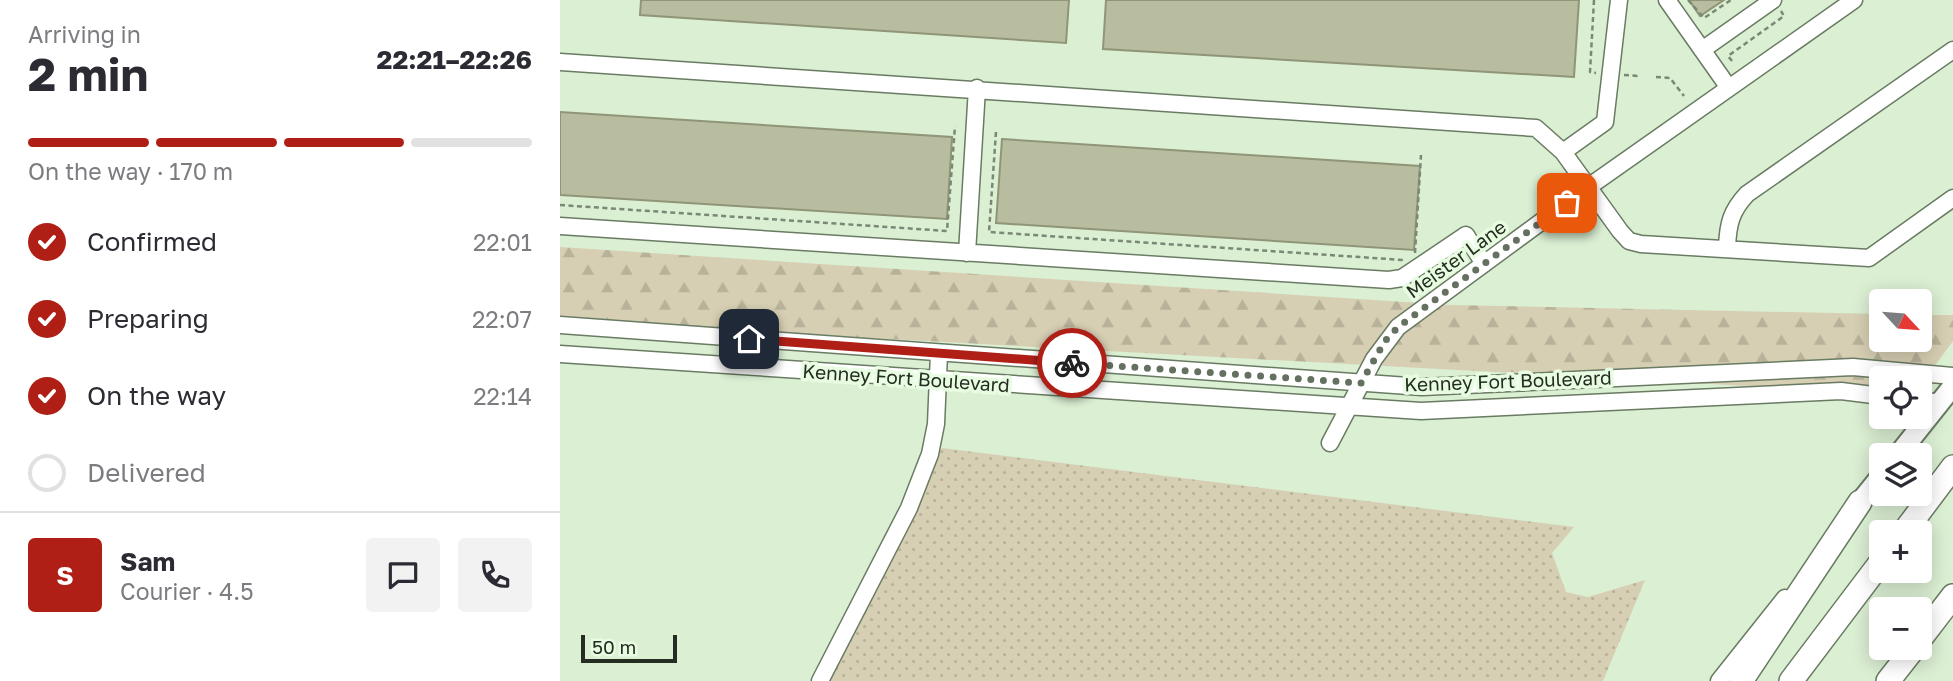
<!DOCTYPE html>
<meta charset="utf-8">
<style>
:root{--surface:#fff;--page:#f2f2f3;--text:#2b2b33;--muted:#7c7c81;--line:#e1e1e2;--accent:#af1f16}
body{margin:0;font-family:"Golos Text",sans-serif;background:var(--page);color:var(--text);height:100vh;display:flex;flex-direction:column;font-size:26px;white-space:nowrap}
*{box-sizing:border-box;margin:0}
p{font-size:23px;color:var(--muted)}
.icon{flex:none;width:38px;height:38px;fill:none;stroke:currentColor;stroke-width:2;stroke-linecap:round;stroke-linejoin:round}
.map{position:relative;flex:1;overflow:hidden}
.side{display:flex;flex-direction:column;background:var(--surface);width:560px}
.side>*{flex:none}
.needle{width:46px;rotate:116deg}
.controls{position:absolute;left:1309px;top:289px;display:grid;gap:14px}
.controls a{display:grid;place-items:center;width:63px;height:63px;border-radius:7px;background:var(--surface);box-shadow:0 4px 18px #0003;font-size:35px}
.scale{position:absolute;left:21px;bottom:18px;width:96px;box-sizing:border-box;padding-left:7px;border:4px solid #252d22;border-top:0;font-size:19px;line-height:24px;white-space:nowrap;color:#252d22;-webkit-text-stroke:5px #e8fce1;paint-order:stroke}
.pin{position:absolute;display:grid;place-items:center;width:60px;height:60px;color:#fff;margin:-30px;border-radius:14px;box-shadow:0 4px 10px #0006}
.courier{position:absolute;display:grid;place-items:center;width:70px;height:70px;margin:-35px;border:5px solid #af1f16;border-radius:50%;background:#fff;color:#222;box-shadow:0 2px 9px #0007}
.summary em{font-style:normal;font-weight:700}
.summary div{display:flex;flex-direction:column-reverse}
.summary{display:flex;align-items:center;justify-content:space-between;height:119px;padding:0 28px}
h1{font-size:46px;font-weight:700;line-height:52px}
.bar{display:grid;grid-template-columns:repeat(4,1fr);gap:10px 7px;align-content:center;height:84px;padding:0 28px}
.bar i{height:9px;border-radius:5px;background:var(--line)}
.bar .selected{background:var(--accent)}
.bar p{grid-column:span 4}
.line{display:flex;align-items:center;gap:18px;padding:0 28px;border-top:2px solid var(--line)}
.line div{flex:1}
.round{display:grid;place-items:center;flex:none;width:74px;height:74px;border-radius:7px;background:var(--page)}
ol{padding:0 28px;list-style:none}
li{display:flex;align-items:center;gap:21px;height:77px}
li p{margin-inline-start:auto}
li .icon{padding:7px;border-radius:50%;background:var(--accent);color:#fff;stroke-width:4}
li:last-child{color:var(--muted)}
li i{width:38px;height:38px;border:4px solid var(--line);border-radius:50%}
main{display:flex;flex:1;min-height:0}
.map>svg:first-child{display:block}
</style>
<main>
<section class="side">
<div class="summary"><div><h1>2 min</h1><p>Arriving in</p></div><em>22:21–22:26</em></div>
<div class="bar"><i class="selected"></i><i class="selected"></i><i class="selected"></i><i></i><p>On the way · 170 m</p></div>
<ol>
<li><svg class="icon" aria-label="check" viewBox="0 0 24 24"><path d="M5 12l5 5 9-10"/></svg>Confirmed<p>22:01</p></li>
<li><svg class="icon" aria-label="check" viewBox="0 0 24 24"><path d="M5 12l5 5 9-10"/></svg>Preparing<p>22:07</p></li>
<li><svg class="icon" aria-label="check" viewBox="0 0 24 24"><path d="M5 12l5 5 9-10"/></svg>On the way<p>22:14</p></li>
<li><i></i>Delivered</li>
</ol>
<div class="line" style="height:126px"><b class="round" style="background:var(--accent);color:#fff">S</b><div><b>Sam</b><p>Courier · 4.5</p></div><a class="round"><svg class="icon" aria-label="chat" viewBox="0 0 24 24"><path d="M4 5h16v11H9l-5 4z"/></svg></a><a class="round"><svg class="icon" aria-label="phone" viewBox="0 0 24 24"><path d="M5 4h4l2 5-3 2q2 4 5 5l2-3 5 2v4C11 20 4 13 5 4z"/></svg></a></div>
</section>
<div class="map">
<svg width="1393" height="681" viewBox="0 0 1393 681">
<defs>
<pattern id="grass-dots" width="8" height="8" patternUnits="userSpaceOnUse" patternTransform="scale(1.75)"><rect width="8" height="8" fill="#d7cfb3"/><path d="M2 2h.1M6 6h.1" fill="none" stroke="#b8b29a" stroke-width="1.8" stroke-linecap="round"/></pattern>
<pattern id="forest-firs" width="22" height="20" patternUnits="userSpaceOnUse" patternTransform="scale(1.75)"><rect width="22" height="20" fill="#d7cfb3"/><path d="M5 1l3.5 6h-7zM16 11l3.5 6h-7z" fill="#b8b29a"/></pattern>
</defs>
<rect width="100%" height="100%" fill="#dbefd3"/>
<path fill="url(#grass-dots)" d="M 382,448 L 1014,527 L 992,553 L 1006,592 L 1028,597 L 1085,580 L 1043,681 L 269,681 Z"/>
<path fill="url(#forest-firs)" d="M 0,247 L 891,305 L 1321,314 L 1321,340 L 1360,340 L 1360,315 L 1393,315 L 1393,341 L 1360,386 L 1360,378 L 1321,378 L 1321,401 L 1243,389 L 0,321 Z"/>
<path fill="#b7bd9e" stroke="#909578" stroke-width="2" d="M 81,0 L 509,0 L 506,43 L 80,15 Z
M 546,0 L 1019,0 L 1014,77 L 543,49 Z
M 1129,0 L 1164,0 L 1140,16 Z
M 0,112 L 392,137 L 387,219 L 0,195 Z
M 442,139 L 860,166 L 854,250 L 436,223 Z"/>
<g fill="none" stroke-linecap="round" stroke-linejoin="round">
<defs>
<path id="minor" d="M 1107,0 L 1169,88
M 1142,50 L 1213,0
M 0,62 L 976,128 L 1003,152 L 1060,231 L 1069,241 L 1081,244 L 1309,258 L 1393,198
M 1003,152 L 1045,122 L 1059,0
M 0,226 L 829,280 L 842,278 L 906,235 L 924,264
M 1167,247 C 1168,224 1171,211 1187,194 L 1393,50
M 407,253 L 417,88
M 0,325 L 862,387 L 1293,367 L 1393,376
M 0,354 L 861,411 L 1281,391 L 1321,396
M 1360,400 L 1380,403
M 770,443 L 814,359 L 838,327 L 1027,188 L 1294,0
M 260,681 L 349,508 L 370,454 L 376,424 L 379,353
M 1159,681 L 1225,598"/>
<path id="major" d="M 1338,455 L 1393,386
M 1300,502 L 1321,476"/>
<path id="highway" d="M 1344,532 L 1393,467
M 1360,639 L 1393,596
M 1181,681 L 1300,502
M 1231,681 L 1321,562
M 1328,681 L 1354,648"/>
</defs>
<use href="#minor" stroke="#697b62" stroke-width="19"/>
<use href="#major" stroke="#697b62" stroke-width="23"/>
<use href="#highway" stroke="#697b62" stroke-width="26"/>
<path stroke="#7a8875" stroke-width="2.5" stroke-dasharray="5 3.5" stroke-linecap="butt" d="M 1034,0 L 1030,72 L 1036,73
M 1128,0 L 1144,18 L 1171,0
M 1172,61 L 1168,56 L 1224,16 L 1221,11
M 1064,75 L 1079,76
M 1096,77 L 1110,78 L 1124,96
M 436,132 L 429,232 L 843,260
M 0,205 L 387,231 L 395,126
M 855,253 L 861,155"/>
<use href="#minor" stroke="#fff" stroke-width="16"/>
<use href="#major" stroke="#fff" stroke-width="19"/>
<use href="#highway" stroke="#fff" stroke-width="23"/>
</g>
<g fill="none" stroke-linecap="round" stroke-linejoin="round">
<path stroke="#657160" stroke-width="7" stroke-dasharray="0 12.6" d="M 512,363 L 801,383 L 825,341 L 838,327 L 1007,203"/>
<path stroke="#af1f16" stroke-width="9" d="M 189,339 L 512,363"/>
</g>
<g text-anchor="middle" stroke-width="7" stroke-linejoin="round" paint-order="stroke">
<g font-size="19" fill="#252d22" stroke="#e8fce1">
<text transform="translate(896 259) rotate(-36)" y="7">Meister Lane</text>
<text transform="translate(346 378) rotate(4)" y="7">Kenney Fort Boulevard</text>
<text transform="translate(948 381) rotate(-2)" y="7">Kenney Fort Boulevard</text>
</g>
</g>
</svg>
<div class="controls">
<a><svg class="needle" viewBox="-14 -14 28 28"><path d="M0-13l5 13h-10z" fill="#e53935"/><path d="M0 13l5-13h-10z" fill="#7c7c81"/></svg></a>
<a><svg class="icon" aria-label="locate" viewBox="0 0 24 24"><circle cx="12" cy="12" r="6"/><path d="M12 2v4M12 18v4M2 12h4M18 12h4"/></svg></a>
<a><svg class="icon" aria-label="layers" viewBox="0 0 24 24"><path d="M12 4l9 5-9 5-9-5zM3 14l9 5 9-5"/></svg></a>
<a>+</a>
<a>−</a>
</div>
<div class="scale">50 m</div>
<div class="pin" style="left:1007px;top:203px;background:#ea580c"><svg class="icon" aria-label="bag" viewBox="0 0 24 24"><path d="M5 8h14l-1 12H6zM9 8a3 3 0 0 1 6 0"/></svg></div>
<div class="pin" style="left:189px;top:339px;background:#1f2937"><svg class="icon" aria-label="home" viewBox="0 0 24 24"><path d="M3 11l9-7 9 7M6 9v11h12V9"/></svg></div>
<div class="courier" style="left:512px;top:363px"><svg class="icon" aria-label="bike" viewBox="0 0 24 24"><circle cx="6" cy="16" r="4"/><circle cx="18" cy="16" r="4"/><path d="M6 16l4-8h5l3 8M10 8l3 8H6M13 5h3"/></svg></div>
</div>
</main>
